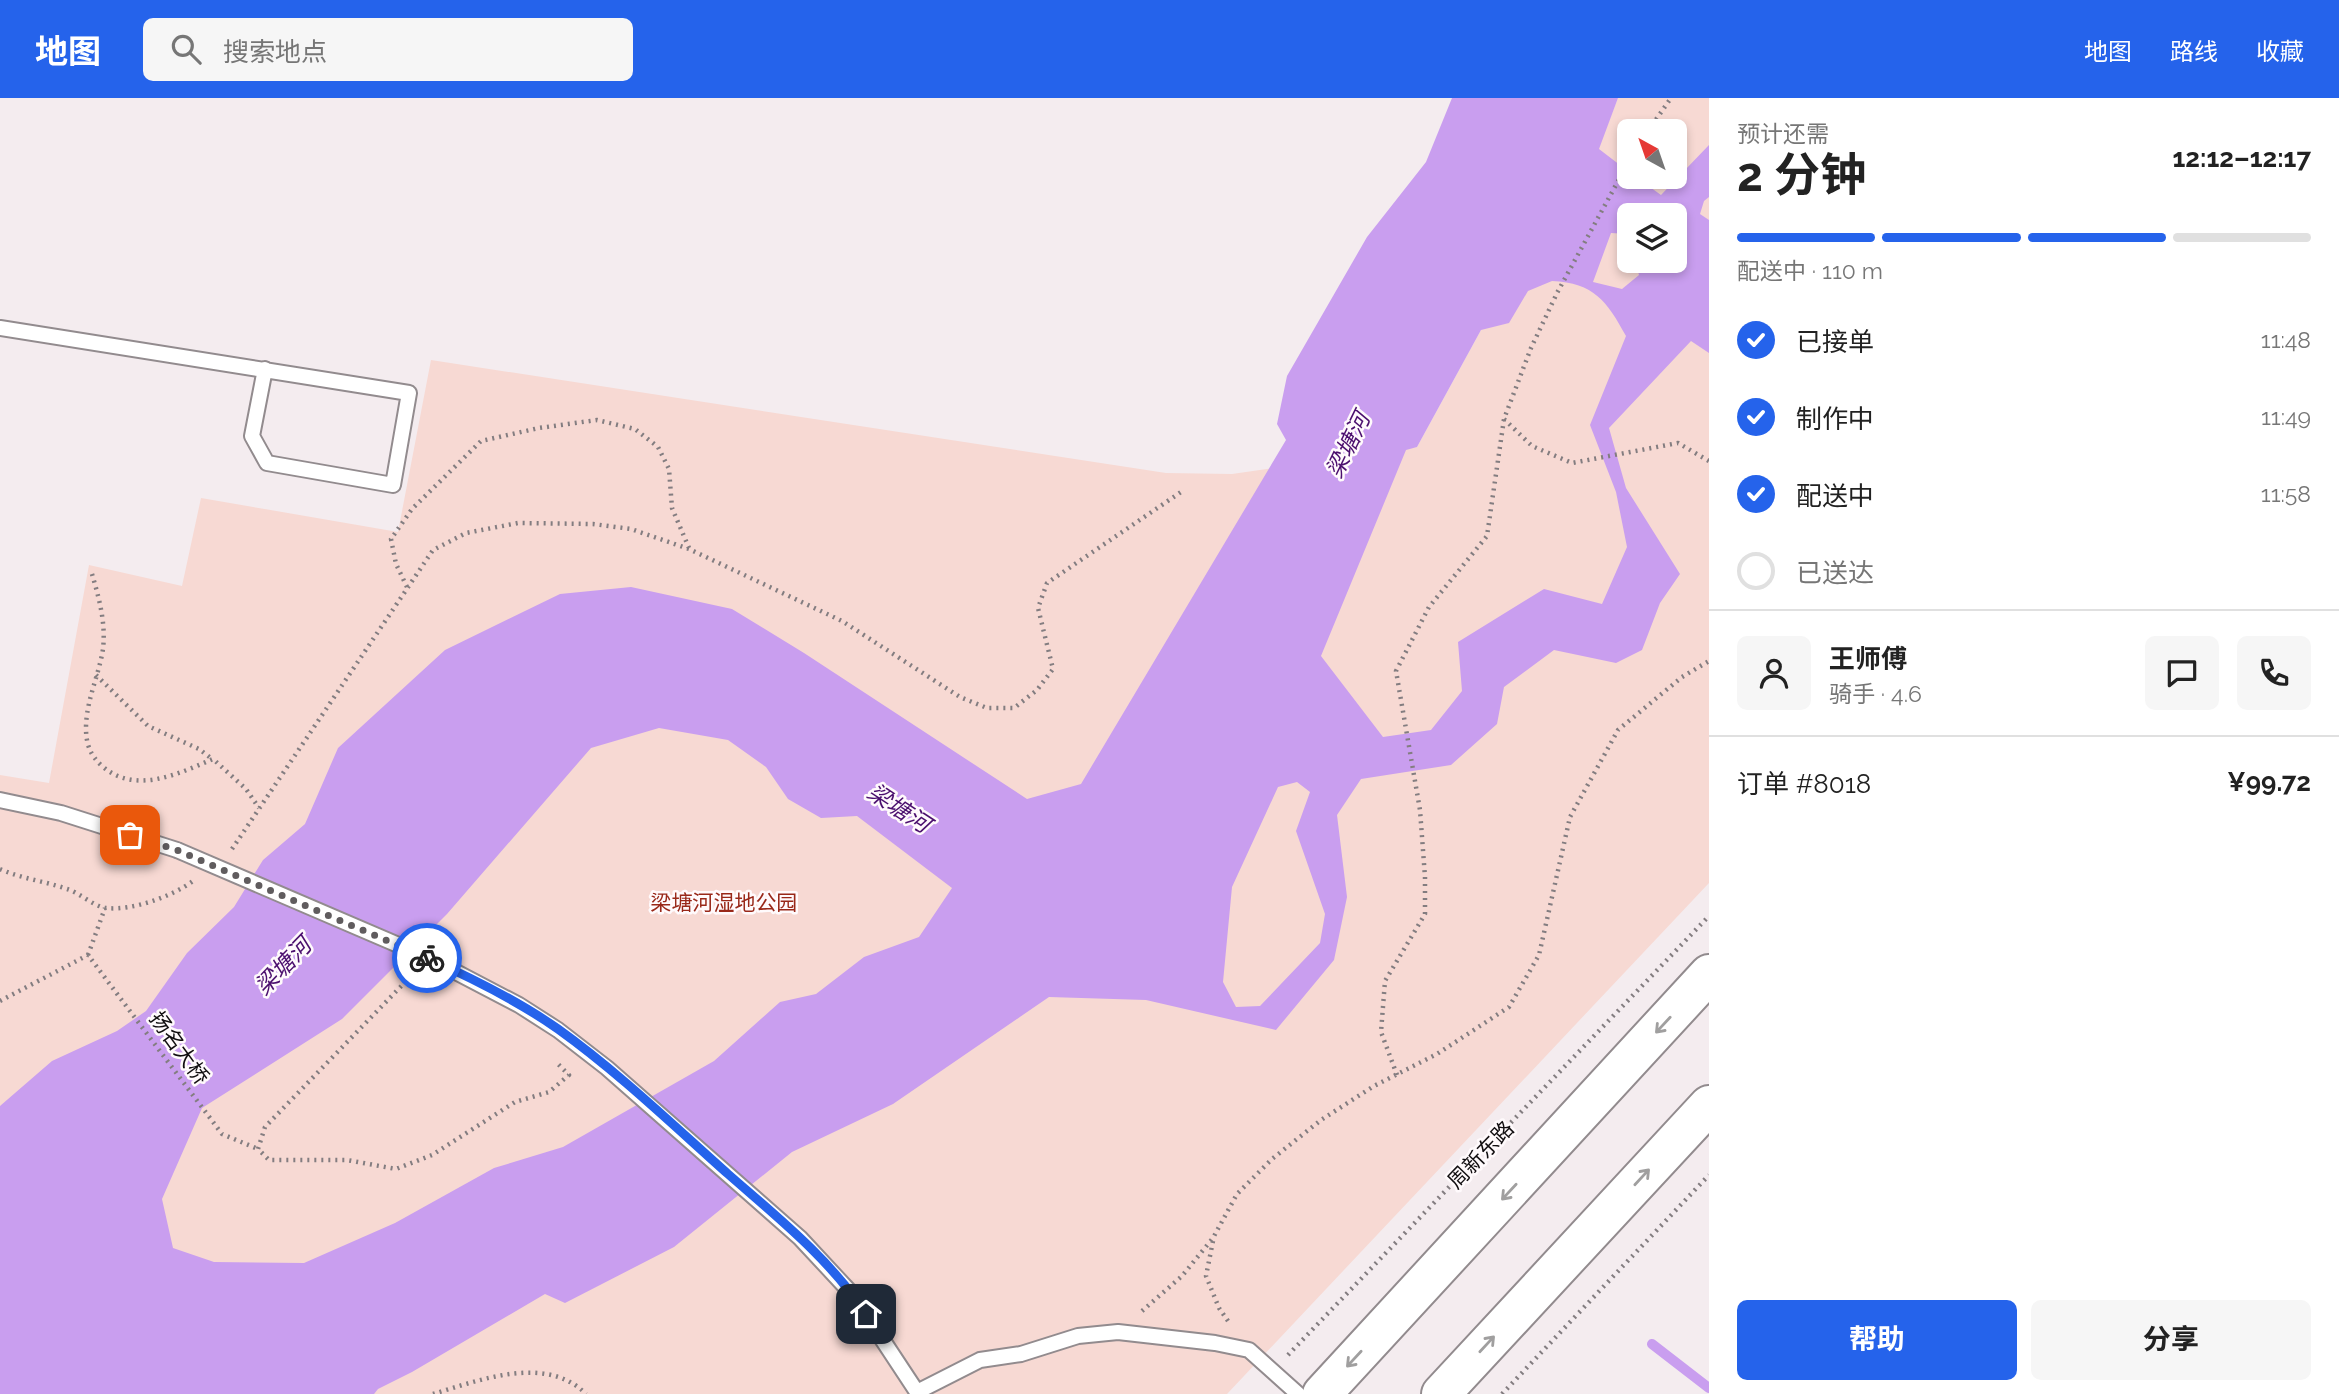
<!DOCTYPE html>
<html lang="zh">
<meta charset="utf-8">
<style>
:root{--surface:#fff;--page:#f6f6f6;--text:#222;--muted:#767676;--line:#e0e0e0;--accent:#2563eb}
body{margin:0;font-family:Raleway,"Noto Sans SC",sans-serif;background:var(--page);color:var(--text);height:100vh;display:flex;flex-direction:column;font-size:26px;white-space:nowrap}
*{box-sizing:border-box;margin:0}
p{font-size:23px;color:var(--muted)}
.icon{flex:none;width:38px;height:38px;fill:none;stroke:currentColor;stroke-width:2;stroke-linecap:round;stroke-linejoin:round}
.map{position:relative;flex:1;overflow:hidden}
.drawer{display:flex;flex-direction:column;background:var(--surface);width:630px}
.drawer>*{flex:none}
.needle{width:46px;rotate:320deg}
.fabs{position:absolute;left:1617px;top:21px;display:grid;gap:14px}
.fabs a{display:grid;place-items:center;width:70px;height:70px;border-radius:10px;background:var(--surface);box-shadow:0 4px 10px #0003;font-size:35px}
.pin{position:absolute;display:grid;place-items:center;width:60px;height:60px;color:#fff;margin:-30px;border-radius:14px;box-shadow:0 4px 10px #0006}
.courier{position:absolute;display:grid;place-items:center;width:70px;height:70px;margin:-35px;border:5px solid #2563eb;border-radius:50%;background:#fff;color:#222;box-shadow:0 2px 9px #0007}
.headline em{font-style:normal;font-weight:700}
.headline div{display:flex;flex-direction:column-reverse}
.headline{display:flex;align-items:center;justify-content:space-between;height:119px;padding:0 28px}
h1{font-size:46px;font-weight:700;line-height:52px}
.bar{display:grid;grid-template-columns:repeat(4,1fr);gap:10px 7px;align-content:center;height:84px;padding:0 28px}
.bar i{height:9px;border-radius:5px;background:var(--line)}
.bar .on{background:var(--accent)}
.bar p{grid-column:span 4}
.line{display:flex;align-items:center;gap:18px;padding:0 28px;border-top:2px solid var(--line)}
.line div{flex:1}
.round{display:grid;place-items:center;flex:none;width:74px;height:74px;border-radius:10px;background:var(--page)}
ol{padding:0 28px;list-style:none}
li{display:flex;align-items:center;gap:21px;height:77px}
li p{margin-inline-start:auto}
li .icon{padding:7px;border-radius:50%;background:var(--accent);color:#fff;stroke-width:4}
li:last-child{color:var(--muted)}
li i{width:38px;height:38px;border:4px solid var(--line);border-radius:50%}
.button{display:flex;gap:14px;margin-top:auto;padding:14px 28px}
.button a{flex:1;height:80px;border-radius:10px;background:var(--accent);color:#fff;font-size:28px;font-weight:700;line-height:80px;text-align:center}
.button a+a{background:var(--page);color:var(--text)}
header{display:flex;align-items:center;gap:42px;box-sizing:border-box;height:98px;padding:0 35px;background:var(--accent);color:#fff}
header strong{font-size:33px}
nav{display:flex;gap:38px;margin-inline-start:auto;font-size:24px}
.search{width:490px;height:63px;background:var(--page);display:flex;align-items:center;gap:18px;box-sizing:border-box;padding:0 24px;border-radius:10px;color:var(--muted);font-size:26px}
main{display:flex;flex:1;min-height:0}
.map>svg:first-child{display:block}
</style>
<header>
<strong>地图</strong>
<div class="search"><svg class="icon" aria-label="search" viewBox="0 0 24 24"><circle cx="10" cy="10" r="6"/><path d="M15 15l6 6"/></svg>搜索地点</div>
<nav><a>地图</a><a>路线</a><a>收藏</a></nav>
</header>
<main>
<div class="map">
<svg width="1709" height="1296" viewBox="0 0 1709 1296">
<rect width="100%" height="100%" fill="#f4ecef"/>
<path fill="#f7d9d3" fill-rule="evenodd" d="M 1618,0 L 1709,0 L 1709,785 L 1227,1296 L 0,1296 L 0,677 L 49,685 L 89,467 L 182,488 L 201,400 L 398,434 L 431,262 L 1166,375 L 1232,376 L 1417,349 L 1481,232 L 1598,51 ZM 1629,33 L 1675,33 L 1675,79 L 1629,79 ZM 1629,117 L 1675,117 L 1675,163 L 1629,163 Z"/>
<path fill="#c99eef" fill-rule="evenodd" d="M 1452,0 L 1618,0 L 1599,51 L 1629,74 L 1629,79 L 1636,79 L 1661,97 L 1709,47 L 1709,99 L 1704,103 L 1700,116 L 1709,122 L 1709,255 L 1691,243 L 1609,330 L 1626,390 L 1680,476 L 1660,505 L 1642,552 L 1616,565 L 1554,552 L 1504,589 L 1497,626 L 1451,667 L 1361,681 L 1337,717 L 1347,799 L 1334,862 L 1276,932 L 1146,902 L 1049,899 L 893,1006 L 792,1054 L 674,1149 L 565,1205 L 545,1196 L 412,1274 L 378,1291 L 374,1296 L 0,1296 L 0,1008 L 52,963 L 117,933 L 146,913 L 187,855 L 234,809 L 263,762 L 305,726 L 338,650 L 445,552 L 560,496 L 631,489 L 732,511 L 804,555 L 1027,701 L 1081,686 L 1286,342 L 1277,326 L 1287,278 L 1367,139 L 1426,64 ZM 1629,117 L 1675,117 L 1675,163 L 1635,163 L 1639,177 L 1622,191 L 1593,184 L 1611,135 L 1627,136 L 1629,142 ZM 1552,183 C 1594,185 1607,203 1626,238 L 1590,327 L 1616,394 L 1627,449 L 1602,506 L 1544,491 L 1458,544 L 1462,593 L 1431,632 L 1383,639 L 1321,558 L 1406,352 L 1417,349 L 1481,232 L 1509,225 L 1528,193 ZM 659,630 L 728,642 L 766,669 L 788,701 L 821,720 L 857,718 L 952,790 L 919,839 L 864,859 L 816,896 L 780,904 L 714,963 L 563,1049 L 494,1070 L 395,1125 L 304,1165 L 214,1164 L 173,1150 L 162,1101 L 202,1010 L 342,921 L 447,816 L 591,650 ZM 1297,684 L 1310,694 L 1296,733 L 1325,816 L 1320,845 L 1260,908 L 1236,909 L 1223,884 L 1232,789 L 1278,689 Z"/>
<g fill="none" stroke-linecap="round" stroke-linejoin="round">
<path stroke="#c99eef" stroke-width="10" d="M 1652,1246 L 1709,1290"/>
<defs>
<path id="service" d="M 0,230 L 409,295 L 393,387 L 267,365 L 252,338 L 265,271
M 0,702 L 61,715 L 177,752
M 431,861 L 519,907 L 558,932 L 607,970 L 800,1140 L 853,1197 L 917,1294 L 980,1262 L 1021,1256 L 1078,1238 L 1118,1234 L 1215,1245 L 1249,1252 L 1298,1296"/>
<path id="primary" d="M 1322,1296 L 1709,876
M 1441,1296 L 1709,1007"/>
</defs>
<use href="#service" stroke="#928b8e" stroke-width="18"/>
<use href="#primary" stroke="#928b8e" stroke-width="42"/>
<path stroke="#837d80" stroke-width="4.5" stroke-dasharray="2 5" stroke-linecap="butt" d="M 1648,33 L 1671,0
M 1504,321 L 1532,348 L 1572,365 L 1678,345 L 1709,363
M 92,476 C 99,500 106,525 103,551 C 99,577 86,603 86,630 C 86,646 90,657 102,668 C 135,697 178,676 213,661 L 246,691 L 259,710
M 407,489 L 396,466 L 391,441 L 412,411 L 481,343 L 539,330 L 597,322 L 635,331 L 658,349 L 669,371 L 672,410 L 689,450
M 96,577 L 148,628 L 199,651 L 212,661
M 232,751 L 433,452 L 466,435 L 518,425 L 593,426 L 631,431 L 689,451 L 842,523 L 960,599 L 987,610 L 1014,610 L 1037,592 L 1053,571 L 1038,510 L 1047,485 L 1181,394
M 0,771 C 22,781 45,783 67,791 C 80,795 93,808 106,810 C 132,813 173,798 193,783
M 88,857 L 105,810
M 411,878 L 265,1029 L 258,1051 L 269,1062 L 347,1062 L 396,1071 L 432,1057 L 515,1004 L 549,994 L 569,977 L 557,965
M 0,903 L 88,857 L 222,1036 L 258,1051
M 1397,977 L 1381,934 L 1385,883 L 1425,816 L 1425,779 L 1420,712 L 1396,573 L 1429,509 L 1487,438 L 1504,321 L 1531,250 L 1557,195 L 1629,63
M 1213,1143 L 1206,1178 L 1219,1210 L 1228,1223
M 1142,1213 L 1182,1178 L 1213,1140 L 1237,1096 L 1272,1061 L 1321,1022 L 1374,988 L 1437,956 L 1509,909 L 1539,857 L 1570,719 L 1618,632 L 1682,579 L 1709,563
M 1288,1257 L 1709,818
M 433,1296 C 480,1282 546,1256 586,1296
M 1502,1296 L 1709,1077"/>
<use href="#service" stroke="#fff" stroke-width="14"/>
<use href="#primary" stroke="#fff" stroke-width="38"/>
<defs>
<path id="service-bridge" d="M 177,752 L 431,861"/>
</defs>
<use href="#service-bridge" stroke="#928b8e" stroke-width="18" stroke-linecap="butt"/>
<use href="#service-bridge" stroke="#fff" stroke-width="14"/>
</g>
<defs><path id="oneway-shaft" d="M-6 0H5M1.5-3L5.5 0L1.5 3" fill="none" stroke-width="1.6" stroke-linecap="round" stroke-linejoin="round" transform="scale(1.75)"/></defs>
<g stroke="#a09f9f">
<use href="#oneway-shaft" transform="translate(1663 927) rotate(133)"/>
<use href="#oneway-shaft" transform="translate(1642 1079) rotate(-47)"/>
<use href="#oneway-shaft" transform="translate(1509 1094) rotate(133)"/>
<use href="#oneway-shaft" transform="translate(1487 1246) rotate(-47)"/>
<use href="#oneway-shaft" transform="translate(1354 1261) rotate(133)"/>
</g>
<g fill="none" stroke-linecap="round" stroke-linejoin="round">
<path stroke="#605c5e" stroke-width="7" stroke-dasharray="0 12.6" d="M 130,737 L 177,752 L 427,860"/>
<path stroke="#2563eb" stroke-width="9" d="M 427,860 C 472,880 518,903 558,931 C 618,974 673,1027 728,1076 C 777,1119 830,1161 866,1216"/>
</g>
<g text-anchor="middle" stroke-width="5" stroke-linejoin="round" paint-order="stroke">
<g font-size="21" fill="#992819" stroke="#fffafc">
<text x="724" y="812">梁塘河湿地公园</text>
</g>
<g font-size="21" fill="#110e10" stroke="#fffafc">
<text transform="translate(179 950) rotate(54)" y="7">扬名大桥</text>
<text transform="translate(1481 1057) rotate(-46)" y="7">周新东路</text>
</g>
<g font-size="23" font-style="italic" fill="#4b0f6e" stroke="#fffafc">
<text transform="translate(1348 347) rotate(-64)" y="8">梁塘河</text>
<text transform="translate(899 710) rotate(33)" y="8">梁塘河</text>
<text transform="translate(283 868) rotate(-46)" y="8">梁塘河</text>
</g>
</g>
</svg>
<div class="fabs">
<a><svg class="needle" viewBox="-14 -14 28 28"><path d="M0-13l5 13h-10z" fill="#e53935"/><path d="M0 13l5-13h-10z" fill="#767676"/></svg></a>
<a><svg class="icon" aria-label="layers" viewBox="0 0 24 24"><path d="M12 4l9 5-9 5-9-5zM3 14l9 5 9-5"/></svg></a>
</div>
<div class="pin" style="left:130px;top:737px;background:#ea580c"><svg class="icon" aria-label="bag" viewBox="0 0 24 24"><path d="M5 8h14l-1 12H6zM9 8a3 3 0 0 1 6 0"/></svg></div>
<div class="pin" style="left:866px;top:1216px;background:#1f2937"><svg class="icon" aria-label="home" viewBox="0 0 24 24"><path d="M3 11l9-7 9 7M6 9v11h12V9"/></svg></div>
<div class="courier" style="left:427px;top:860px"><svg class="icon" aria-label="bike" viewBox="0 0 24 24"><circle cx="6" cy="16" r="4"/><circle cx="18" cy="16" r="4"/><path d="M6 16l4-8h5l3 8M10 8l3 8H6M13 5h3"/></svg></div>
</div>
<section class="drawer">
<div class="headline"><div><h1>2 分钟</h1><p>预计还需</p></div><em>12:12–12:17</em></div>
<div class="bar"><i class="on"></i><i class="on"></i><i class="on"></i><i></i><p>配送中 · 110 m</p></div>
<ol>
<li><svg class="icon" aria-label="check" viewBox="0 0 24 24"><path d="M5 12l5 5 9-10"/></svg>已接单<p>11:48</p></li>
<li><svg class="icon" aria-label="check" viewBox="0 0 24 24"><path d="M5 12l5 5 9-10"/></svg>制作中<p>11:49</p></li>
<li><svg class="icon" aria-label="check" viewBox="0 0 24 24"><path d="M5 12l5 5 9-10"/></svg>配送中<p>11:58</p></li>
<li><i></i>已送达</li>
</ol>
<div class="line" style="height:126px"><a class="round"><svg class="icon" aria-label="person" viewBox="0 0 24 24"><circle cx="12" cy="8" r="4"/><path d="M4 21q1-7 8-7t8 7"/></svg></a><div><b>王师傅</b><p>骑手 · 4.6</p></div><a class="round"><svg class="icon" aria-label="chat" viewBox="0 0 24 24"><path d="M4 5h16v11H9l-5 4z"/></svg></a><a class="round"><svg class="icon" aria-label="phone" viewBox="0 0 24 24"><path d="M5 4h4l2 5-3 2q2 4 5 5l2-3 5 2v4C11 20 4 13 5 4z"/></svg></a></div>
<div class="line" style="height:91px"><div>订单 #8018</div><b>¥99.72</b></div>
<div class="button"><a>帮助</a><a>分享</a></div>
</section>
</main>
